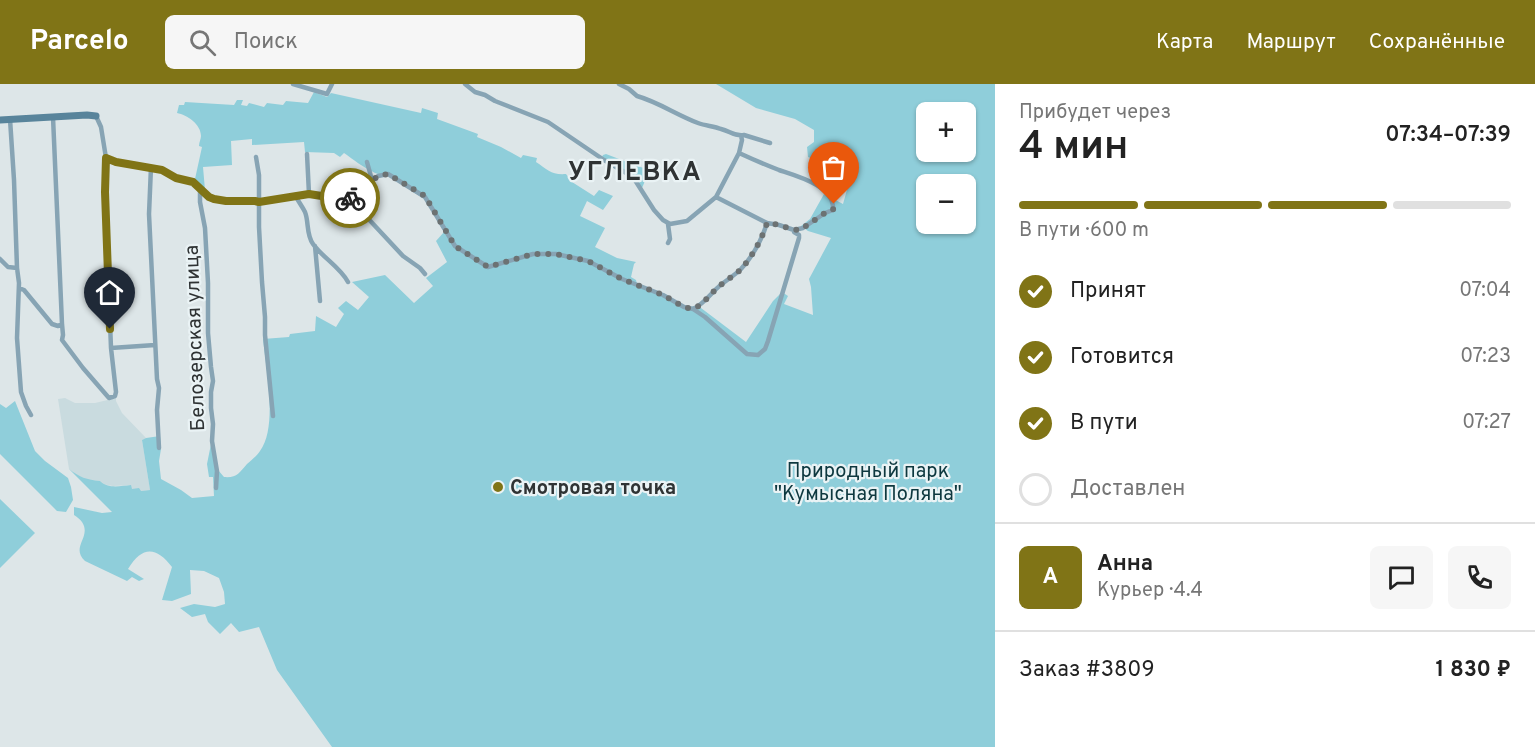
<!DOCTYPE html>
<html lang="ru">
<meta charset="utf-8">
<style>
:root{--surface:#fff;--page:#f6f6f6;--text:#222;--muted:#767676;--line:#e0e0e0;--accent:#807416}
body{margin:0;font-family:Overpass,sans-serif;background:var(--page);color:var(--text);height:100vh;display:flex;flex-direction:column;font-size:22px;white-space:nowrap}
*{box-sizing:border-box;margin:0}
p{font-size:20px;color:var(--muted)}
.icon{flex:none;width:33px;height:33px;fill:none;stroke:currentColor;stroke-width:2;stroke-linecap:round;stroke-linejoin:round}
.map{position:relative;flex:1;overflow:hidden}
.panel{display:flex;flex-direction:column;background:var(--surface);width:540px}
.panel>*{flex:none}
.controls{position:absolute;left:916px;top:18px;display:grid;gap:12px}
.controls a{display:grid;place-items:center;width:60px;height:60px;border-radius:9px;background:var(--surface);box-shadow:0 2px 4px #0004;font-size:30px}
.pin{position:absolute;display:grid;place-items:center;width:51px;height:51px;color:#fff;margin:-62px -26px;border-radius:50% 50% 50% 0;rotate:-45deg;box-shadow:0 0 6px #0007}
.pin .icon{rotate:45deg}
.courier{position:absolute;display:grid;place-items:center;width:60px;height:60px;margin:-30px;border:4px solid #807416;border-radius:50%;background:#fff;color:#222;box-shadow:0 2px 8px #0007}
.headline em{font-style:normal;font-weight:600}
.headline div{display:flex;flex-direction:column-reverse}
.headline{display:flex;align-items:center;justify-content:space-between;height:102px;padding:0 24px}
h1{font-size:39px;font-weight:600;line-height:45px}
.bar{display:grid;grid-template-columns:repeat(4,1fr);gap:9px 6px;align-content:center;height:72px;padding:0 24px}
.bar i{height:8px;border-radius:4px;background:var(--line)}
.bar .active{background:var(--accent)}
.bar p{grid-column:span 4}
.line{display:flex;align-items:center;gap:15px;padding:0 24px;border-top:2px solid var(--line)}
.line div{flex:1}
.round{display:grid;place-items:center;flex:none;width:63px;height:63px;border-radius:9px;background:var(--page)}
ol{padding:0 24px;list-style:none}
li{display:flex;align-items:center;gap:18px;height:66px}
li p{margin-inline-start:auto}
li .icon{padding:6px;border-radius:50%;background:var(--accent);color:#fff;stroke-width:4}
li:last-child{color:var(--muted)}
li i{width:33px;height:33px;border:3px solid var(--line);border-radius:50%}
header{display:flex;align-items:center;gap:36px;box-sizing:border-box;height:84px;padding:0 30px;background:var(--accent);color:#fff}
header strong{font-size:28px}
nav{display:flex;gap:33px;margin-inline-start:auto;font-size:21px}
.search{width:420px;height:54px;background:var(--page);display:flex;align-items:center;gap:15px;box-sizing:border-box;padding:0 21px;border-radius:9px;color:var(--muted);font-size:22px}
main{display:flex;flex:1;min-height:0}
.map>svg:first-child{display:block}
</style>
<header>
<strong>Parcelo</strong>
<div class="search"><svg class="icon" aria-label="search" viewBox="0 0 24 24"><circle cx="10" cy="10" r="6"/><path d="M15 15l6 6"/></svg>Поиск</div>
<nav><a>Карта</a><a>Маршрут</a><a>Сохранённые</a></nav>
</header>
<main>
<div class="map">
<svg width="995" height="663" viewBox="0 0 995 663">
<rect width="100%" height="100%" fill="#dde6e8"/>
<path fill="#c9dbdf" d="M 65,314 L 75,319 L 95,319 L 116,314 L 116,317 L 122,329 L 146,354 L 142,356 L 150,406 L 141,407 L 131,405 L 130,401 L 113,402 L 102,400 L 100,397 L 88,396 L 78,392 L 69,385 L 58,315 Z"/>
<path fill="#8fceda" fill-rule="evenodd" d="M 716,0 L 995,0 L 995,663 L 332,663 L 277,586 L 259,543 L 239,548 L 231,539 L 220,550 L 208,538 L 205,530 L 192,533 L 180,524 L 194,520 L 215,523 L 225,520 L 224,508 L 219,494 L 204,487 L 190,486 L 191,510 L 172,517 L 162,516 L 172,483 C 156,462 142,462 128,485 L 144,495 L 139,497 L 132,493 L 127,497 L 85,477 C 70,463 92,453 82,438 C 80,435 77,433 74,431 L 74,423 L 102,429 L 112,428 L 69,385 C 79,393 87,396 100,397 C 108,405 120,402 131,401 L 132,405 L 139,404 L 141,407 L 150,406 L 142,356 L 146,354 L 160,352 L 161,365 L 159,377 L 161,395 L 181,406 L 192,414 L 214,412 L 213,393 L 209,393 L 207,380 L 211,360 L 218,386 L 224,393 C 237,394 239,389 247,380 C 251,376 257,372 260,367 C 278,343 266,284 263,255 L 289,253 L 290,250 L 315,247 L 316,232 L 336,243 L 344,230 L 338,224 L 346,217 L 358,226 L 369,213 L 352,198 L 385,191 L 414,219 L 433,202 L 426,194 L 447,178 L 436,157 L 444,148 L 426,116 L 387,91 C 375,93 354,76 344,69 L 340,73 L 334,69 L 305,68 L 304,58 L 252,61 L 252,55 L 231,57 L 232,81 L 203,83 L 205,106 L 195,95 L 202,63 L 199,62 C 199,58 201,55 201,52 C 201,40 187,31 177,29 L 179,21 L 184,21 L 185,18 L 234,21 L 237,16 L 243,16 L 241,21 L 247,22 L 249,19 L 264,23 L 267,19 L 283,21 L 286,17 L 308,19 L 314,8 L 327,13 L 331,9 L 421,29 L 422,24 L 438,29 L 437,35 L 478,50 L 477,53 L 501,63 L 521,74 L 523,71 L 537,74 L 536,78 C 548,86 551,91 566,90 L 572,98 L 594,112 L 599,106 L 613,112 L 603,126 L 587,117 L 580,132 L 605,144 L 595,163 L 617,174 L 636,178 L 634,180 L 631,193 L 636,196 L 637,200 L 685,222 L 690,223 L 700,221 L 701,224 L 746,258 L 773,217 L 782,208 L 788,212 L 784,220 L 813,231 L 811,203 L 809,195 L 831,154 L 808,147 L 801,142 L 810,135 L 824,110 L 843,120 L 852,88 L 808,73 L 807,63 L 814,58 L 814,46 L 795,35 L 756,24 ZM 927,28 L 966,28 L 966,68 L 927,68 ZM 927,100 L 966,100 L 966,140 L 927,140 Z
M 606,70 L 640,83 L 650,85 L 642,104 L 633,92 L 602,73 L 603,71 Z
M 15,317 L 35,367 L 45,377 L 68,394 L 71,403 L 73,416 L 66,428 L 57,427 L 0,370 L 0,320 L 6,324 Z
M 0,415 L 35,449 L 0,484 Z"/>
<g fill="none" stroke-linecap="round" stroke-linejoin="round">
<path stroke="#87a4b4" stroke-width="4.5" d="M 293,0 L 327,10 L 332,0
M 465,0 L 475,8 L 485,11 L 495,17 L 548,38 L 604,76 L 633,93 L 654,126 L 663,136 L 670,140 L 687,137 L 716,113 L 739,69 L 742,56 L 741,52
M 619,0 L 629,5 L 637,12 C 658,18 677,31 698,39 C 706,42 714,42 721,45 C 730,47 735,53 744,51 L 770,59
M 53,33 L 62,240 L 63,251 L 62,256 L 83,284 L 109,314 L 115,312 L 116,308 L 111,264 L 105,108 L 105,82 L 106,74 L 101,43 L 96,32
M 10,35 L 14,96 L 17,184 L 19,199 L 17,254 L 21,308 L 26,322 L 31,331
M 307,70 L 309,110
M 256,73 L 259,91 L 259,143 L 262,198 L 265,233 L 265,251 L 273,332
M 106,74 L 116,78 L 162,85 L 176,94 L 193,98 L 209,113 L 214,115 L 227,117 L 255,117 L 259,118 L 309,110 L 347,116 L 362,128 L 403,172 L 420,184 L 425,190
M 367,78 L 372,96
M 151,83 L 149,130 L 157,295 L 159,304 L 157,326 L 159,364
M 200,104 L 200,118 L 205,144 L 208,199 L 208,249 L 211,283 L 213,297 L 211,308 L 211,324 L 213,340 L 212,357 L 217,387 L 216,404
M 295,111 C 298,117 302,122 305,128 C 309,138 306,150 313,160 C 323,174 340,183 348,198
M 716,113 L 767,139 L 779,141 L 794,146 L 803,144 L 825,129 L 833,126 C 835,102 797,92 779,86 C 766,81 752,75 739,69
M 347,116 L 378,92 L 388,90 L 425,113 L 455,162 L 488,183 L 533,170 L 556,170 L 588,177 L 622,195 L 663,211 L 684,223 L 693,225 C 706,219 711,208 722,200 C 728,195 735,191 741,185 C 752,173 762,155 767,139
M 668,140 L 670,155 L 668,159
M 315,162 L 320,217
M 0,175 L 8,183 L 17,184
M 19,204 L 24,206 L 52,240 L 58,242 L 62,240
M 693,225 L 705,233 L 747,270 L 758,271 L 765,265 L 768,257 L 799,154 L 799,151 L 794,148 L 794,146
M 111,264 L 155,261"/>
<path stroke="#58849b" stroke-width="7" d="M 0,36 L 87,31 L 96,32"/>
</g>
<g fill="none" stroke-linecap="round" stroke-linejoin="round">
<path stroke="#6c7273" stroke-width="6" stroke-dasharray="0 10.8" d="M 350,114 L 378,92 L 388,90 L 425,112 L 455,162 L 488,183 L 533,170 L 556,170 L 588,177 L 622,195 L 663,211 L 684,223 L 693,225 C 706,219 711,208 722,200 C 728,195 735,191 741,185 C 752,173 762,155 767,139 C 778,139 788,146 800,146 L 825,129 L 833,126 L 834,120"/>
<path stroke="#807416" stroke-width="8" d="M 110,245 L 105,108 L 106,74 L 116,78 L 162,86 L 176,94 L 193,98 L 209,113 L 214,115 L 226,117 L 255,117 L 259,118 L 309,110 L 347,116 L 350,114"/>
</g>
<circle fill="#807416" stroke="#eaf3f5" stroke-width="2" cx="498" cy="403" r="6"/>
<g text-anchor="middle" stroke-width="4.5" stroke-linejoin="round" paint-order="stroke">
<g font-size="20" fill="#2f3334" stroke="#eaf3f5">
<text transform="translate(194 254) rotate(-92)" y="7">Белозерская улица</text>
</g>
<g font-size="20" fill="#0d383f" stroke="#eaf3f5">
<text x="868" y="393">Природный парк<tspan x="868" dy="23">"Кумысная Поляна"</tspan></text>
</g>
<g font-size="20" font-weight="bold" fill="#2f3334" stroke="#eaf3f5" text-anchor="start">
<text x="510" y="410">Смотровая точка</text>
</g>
<g font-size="26" font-weight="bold" letter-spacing="1.5" fill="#2f3334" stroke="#eaf3f5">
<text x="635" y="96">УГЛЕВКА</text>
</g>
</g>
</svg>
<div class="controls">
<a>+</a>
<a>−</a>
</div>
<div class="pin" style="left:834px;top:120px;background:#ea580c"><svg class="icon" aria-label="bag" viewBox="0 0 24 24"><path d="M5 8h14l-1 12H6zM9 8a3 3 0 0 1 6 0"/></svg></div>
<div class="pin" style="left:110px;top:245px;background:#1f2937"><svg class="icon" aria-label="home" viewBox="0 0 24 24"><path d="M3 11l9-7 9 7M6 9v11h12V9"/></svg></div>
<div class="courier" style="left:350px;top:114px"><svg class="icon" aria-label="bike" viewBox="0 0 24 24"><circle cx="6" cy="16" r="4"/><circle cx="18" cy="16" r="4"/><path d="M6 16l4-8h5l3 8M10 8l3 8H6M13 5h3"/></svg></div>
</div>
<section class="panel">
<div class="headline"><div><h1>4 мин</h1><p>Прибудет через</p></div><em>07:34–07:39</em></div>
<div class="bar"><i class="active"></i><i class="active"></i><i class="active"></i><i></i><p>В пути · 600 m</p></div>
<ol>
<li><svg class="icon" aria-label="check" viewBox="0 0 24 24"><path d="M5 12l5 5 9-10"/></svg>Принят<p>07:04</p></li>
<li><svg class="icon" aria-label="check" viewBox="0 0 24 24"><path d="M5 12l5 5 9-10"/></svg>Готовится<p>07:23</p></li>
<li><svg class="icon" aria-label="check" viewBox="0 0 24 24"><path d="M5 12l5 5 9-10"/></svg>В пути<p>07:27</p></li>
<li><i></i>Доставлен</li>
</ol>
<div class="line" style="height:108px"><b class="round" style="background:var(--accent);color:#fff">А</b><div><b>Анна</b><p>Курьер · 4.4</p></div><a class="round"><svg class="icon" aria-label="chat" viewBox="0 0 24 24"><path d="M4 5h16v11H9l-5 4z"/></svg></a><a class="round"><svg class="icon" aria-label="phone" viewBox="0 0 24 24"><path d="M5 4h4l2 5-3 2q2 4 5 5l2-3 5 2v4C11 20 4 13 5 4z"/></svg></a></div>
<div class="line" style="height:78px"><div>Заказ #3809</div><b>1 830 ₽</b></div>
</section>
</main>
